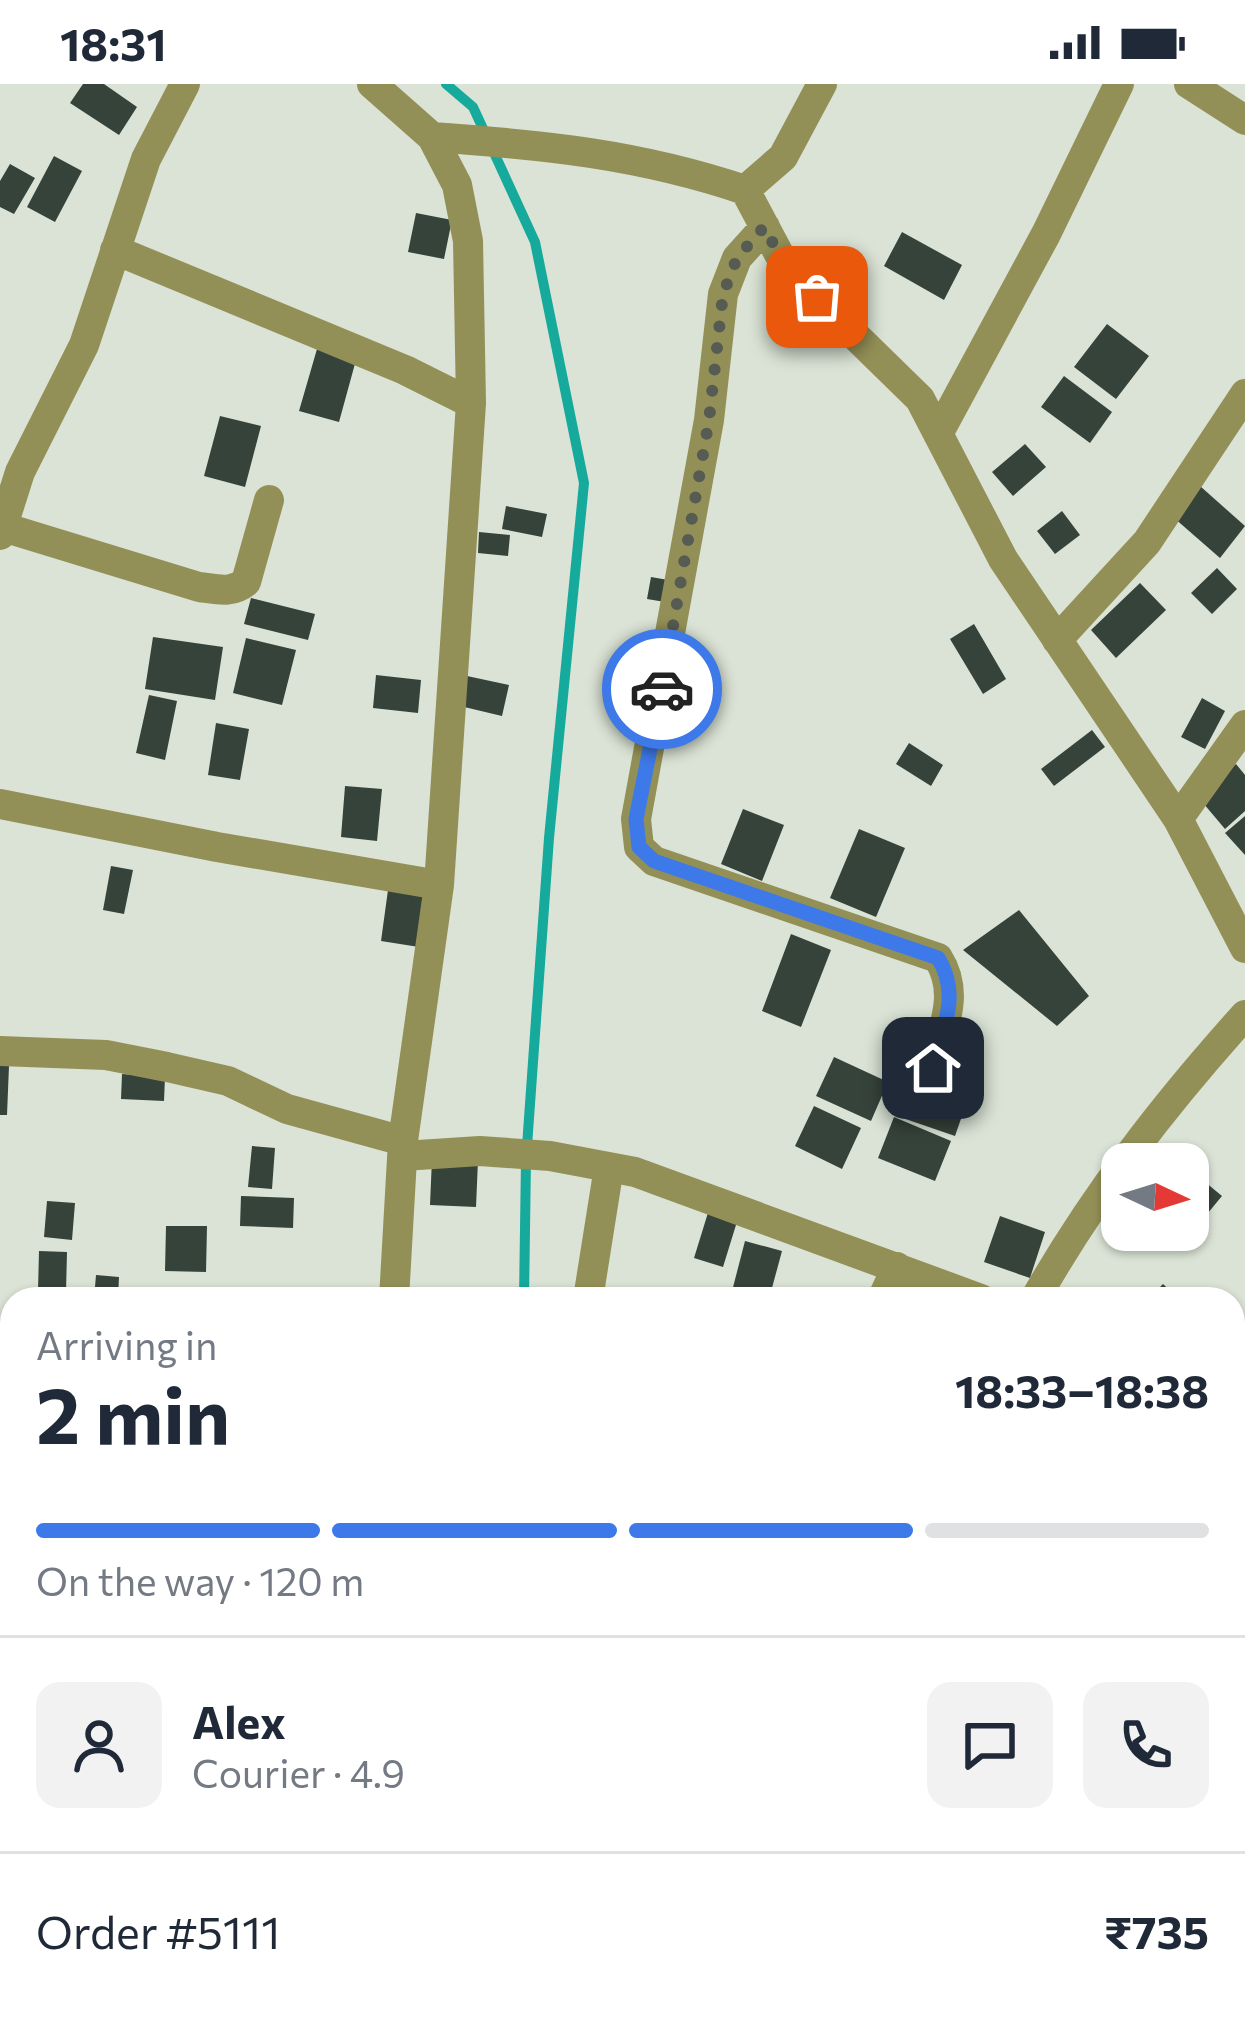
<!DOCTYPE html>
<meta charset="utf-8">
<style>
:root{--surface:#fff;--page:#f2f2f3;--text:#1f2937;--muted:#747a83;--line:#e0e1e3;--accent:#3d79e8}
body{margin:0;font-family:Commissioner,sans-serif;background:var(--page);color:var(--text);height:100vh;display:flex;flex-direction:column;font-size:45px;white-space:nowrap}
*{box-sizing:border-box;margin:0}
p{font-size:39px;color:var(--muted)}
.icon{flex:none;width:66px;height:66px;fill:none;stroke:currentColor;stroke-width:2;stroke-linecap:round;stroke-linejoin:round}
.map{position:relative;flex:1;overflow:hidden}
.sheet{position:absolute;left:0px;top:1203px;width:1245px;height:744px;display:flex;flex-direction:column;background:var(--surface);border-radius:36px 36px 0 0;box-shadow:0 3px 9px #0004}
.sheet>*{flex:none}
.needle{width:78px;rotate:94deg}
.fabs{position:absolute;left:1101px;top:1059px;display:grid;gap:24px}
.fabs a{display:grid;place-items:center;width:108px;height:108px;border-radius:24px;background:var(--surface);box-shadow:0 3px 9px #0004;font-size:60px}
.pin{position:absolute;display:grid;place-items:center;width:102px;height:102px;color:#fff;margin:-51px;border-radius:24px;box-shadow:0 6px 18px #0006}
.courier{position:absolute;display:grid;place-items:center;width:120px;height:120px;margin:-60px;border:9px solid #3d79e8;border-radius:50%;background:#fff;color:#222;box-shadow:0 3px 15px #0007}
.headline em{font-style:normal;font-weight:700}
.headline div{display:flex;flex-direction:column-reverse}
.headline{display:flex;align-items:center;justify-content:space-between;height:204px;padding:0 36px}
h1{font-size:78px;font-weight:700;line-height:90px}
.bar{display:grid;grid-template-columns:repeat(4,1fr);gap:18px 12px;align-content:center;height:144px;padding:0 36px}
.bar i{height:15px;border-radius:9px;background:var(--line)}
.bar .on{background:var(--accent)}
.bar p{grid-column:span 4}
.line{display:flex;align-items:center;gap:30px;padding:0 36px;border-top:3px solid var(--line)}
.line div{flex:1}
.round{display:grid;place-items:center;flex:none;width:126px;height:126px;border-radius:24px;background:var(--page)}
.status{display:flex;justify-content:space-between;align-items:center;height:84px;padding:0 60px;background:var(--surface);direction:ltr}
.status svg{height:33px;fill:currentColor}
.map>svg:first-child{display:block}
</style>
<div class="status"><b>18:31</b><svg viewBox="0 0 49 12"><path d="M0 12V9h3v3zM5 12V6h3v6zM10 12V3h3v9zM15 12V0h3v12zM26 1h20v11H26zM47 4h2v5h-2z"/></svg></div>
<div class="map">
<svg width="1245" height="1947" viewBox="0 0 1245 1947">
<rect width="100%" height="100%" fill="#dae3d5"/>
<g fill="none" stroke-linecap="round" stroke-linejoin="round">
<path stroke="#15aa9c" stroke-width="10" d="M 446,0 L 473,23 L 535,158 L 584,399 L 549,754 L 526,1076 L 524,1215
M 624,1935 L 628,1947"/>
</g>
<path fill="#36433b" d="M 83,0 L 104,0 L 137,23 L 119,51 L 70,19 Z
M 54,72 L 82,87 L 55,138 L 27,123 Z
M 10,80 L 35,94 L 14,130 L 0,123 L 0,97 Z
M 416,129 L 452,136 L 444,175 L 408,168 Z
M 902,148 L 962,181 L 944,216 L 884,182 Z
M 1107,240 L 1149,272 L 1116,315 L 1074,283 Z
M 317,265 L 356,276 L 339,338 L 299,327 Z
M 1064,292 L 1112,328 L 1090,359 L 1041,323 Z
M 220,332 L 261,342 L 245,403 L 204,392 Z
M 1025,360 L 1046,383 L 1013,412 L 992,388 Z
M 1200,402 L 1245,442 L 1220,474 L 1173,433 Z
M 506,422 L 547,430 L 542,453 L 502,445 Z
M 1062,427 L 1080,451 L 1055,470 L 1037,447 Z
M 479,448 L 510,451 L 508,472 L 478,469 Z
M 1217,484 L 1237,505 L 1212,530 L 1191,509 Z
M 651,493 L 674,497 L 671,519 L 647,515 Z
M 1140,499 L 1166,526 L 1116,574 L 1091,546 Z
M 251,514 L 315,530 L 308,556 L 244,540 Z
M 974,540 L 1006,595 L 983,610 L 950,555 Z
M 153,553 L 223,563 L 215,616 L 145,605 Z
M 246,554 L 296,566 L 282,621 L 233,609 Z
M 376,591 L 421,596 L 418,629 L 373,624 Z
M 467,592 L 509,601 L 502,632 L 460,622 Z
M 149,611 L 177,617 L 165,676 L 136,669 Z
M 1202,614 L 1225,627 L 1205,665 L 1181,653 Z
M 216,639 L 249,645 L 240,696 L 208,691 Z
M 1092,646 L 1105,663 L 1054,702 L 1041,685 Z
M 909,659 L 943,681 L 931,702 L 896,680 Z
M 1236,680 L 1245,691 L 1245,727 L 1225,745 L 1198,713 Z
M 345,702 L 382,705 L 377,757 L 341,753 Z
M 743,725 L 784,741 L 762,797 L 721,780 Z
M 1245,732 L 1245,771 L 1225,749 Z
M 859,745 L 905,764 L 876,833 L 830,814 Z
M 111,782 L 133,786 L 124,830 L 103,826 Z
M 388,806 L 426,811 L 419,863 L 381,857 Z
M 1019,826 L 1089,912 L 1057,942 L 963,866 Z
M 791,850 L 831,866 L 801,943 L 762,927 Z
M 834,973 L 888,998 L 871,1037 L 816,1012 Z
M 0,981 L 9,982 L 7,1031 L 0,1031 Z
M 122,990 L 165,993 L 164,1017 L 121,1015 Z
M 900,1006 L 963,1029 L 955,1052 L 891,1030 Z
M 814,1022 L 861,1044 L 842,1085 L 795,1062 Z
M 894,1033 L 951,1057 L 935,1097 L 878,1074 Z
M 1162,1061 L 1184,1080 L 1146,1080 Z
M 252,1062 L 275,1064 L 272,1105 L 248,1103 Z
M 432,1074 L 478,1076 L 476,1123 L 430,1121 Z
M 1188,1084 L 1222,1112 L 1188,1153 Z
M 241,1112 L 294,1114 L 293,1144 L 240,1142 Z
M 47,1117 L 75,1119 L 72,1156 L 44,1153 Z
M 711,1119 L 740,1128 L 723,1183 L 694,1174 Z
M 1000,1132 L 1045,1148 L 1030,1194 L 984,1178 Z
M 166,1142 L 207,1142 L 206,1188 L 165,1187 Z
M 745,1157 L 782,1167 L 769,1215 L 731,1211 Z
M 39,1167 L 67,1168 L 66,1208 L 38,1207 Z
M 96,1191 L 119,1193 L 118,1215 L 94,1215 Z
M 1163,1200 L 1179,1215 L 1148,1215 Z
M 0,1360 L 12,1360 L 12,1421 L 0,1421 Z
M 1239,1362 L 1245,1368 L 1245,1415 L 1233,1403 L 1233,1368 Z
M 1233,1519 L 1245,1530 L 1245,1556 L 1233,1569 Z
M 731,1935 L 789,1935 L 792,1947 L 734,1947 Z
M 1208,1935 L 1233,1935 L 1239,1947 L 1187,1947 Z"/>
<g fill="none" stroke-linecap="round" stroke-linejoin="round">
<path stroke="#939057" stroke-width="30" d="M 372,0 L 432,53 L 457,101 L 468,157 L 471,319 L 439,801 L 403,1057 L 394,1215
M 1189,0 L 1245,36
M 432,53 C 544,61 638,70 745,106 L 783,73 L 822,0
M 745,106 L 787,185 L 920,315 L 1003,475 L 1178,735 L 1245,864
M 765,143 L 737,174 L 723,210 L 709,336 L 636,735 L 639,763 L 654,777 L 938,874 C 961,910 942,945 933,984
M 115,166 L 405,286 L 471,319
M 938,350 L 1046,150 L 1119,0
M 3,443 L 199,503 C 217,505 231,510 246,498 L 269,416
M 0,451 L 20,388 L 84,261 L 146,75 L 185,0
M 1057,556 L 1147,458 L 1245,310
M 0,720 L 217,763 L 439,801
M 1178,735 L 1245,641
M 0,967 L 106,971 L 167,983 L 228,997 L 287,1025 L 403,1057
M 403,1072 L 480,1067 L 550,1072 L 635,1088 L 981,1215
M 588,1215 L 609,1083
M 882,1215 L 897,1183
M 1035,1215 C 1094,1111 1165,1020 1245,931
M 0,1300 L 12,1301
M 1233,1355 L 1245,1340
M 0,1507 L 12,1508
M 719,1935 L 723,1947
M 1067,1935 L 1074,1947
M 466,1947 L 507,1935"/>
</g>
<g fill="none" stroke-linecap="round" stroke-linejoin="round">
<path stroke="#565b53" stroke-width="12" stroke-dasharray="0 21.6" d="M 662,605 L 709,336 L 723,210 L 737,174 L 764,143 L 787,185 L 817,213"/>
<path stroke="#3d79e8" stroke-width="15" d="M 662,605 L 636,735 L 639,763 L 654,777 L 938,874 C 961,910 943,945 933,984"/>
</g>
</svg>
<div class="fabs">
<a><svg class="needle" viewBox="-14 -14 28 28"><path d="M0-13l5 13h-10z" fill="#e53935"/><path d="M0 13l5-13h-10z" fill="#747a83"/></svg></a>
</div>
<div class="pin" style="left:817px;top:213px;background:#ea580c"><svg class="icon" aria-label="bag" viewBox="0 0 24 24"><path d="M5 8h14l-1 12H6zM9 8a3 3 0 0 1 6 0"/></svg></div>
<div class="pin" style="left:933px;top:984px;background:#1f2937"><svg class="icon" aria-label="home" viewBox="0 0 24 24"><path d="M3 11l9-7 9 7M6 9v11h12V9"/></svg></div>
<div class="courier" style="left:662px;top:605px"><svg class="icon" aria-label="car" viewBox="0 0 24 24"><path d="M5 17H2v-5l4-1 3-4h7l3 4 3 1v5h-3M9 17h6M6 11h13"/><circle cx="7" cy="17" r="2"/><circle cx="17" cy="17" r="2"/></svg></div>
<section class="sheet">
<div class="headline"><div><h1>2 min</h1><p>Arriving in</p></div><em>18:33–18:38</em></div>
<div class="bar"><i class="on"></i><i class="on"></i><i class="on"></i><i></i><p>On the way · 120 m</p></div>
<div class="line" style="height:216px"><a class="round"><svg class="icon" aria-label="person" viewBox="0 0 24 24"><circle cx="12" cy="8" r="4"/><path d="M4 21q1-7 8-7t8 7"/></svg></a><div><b>Alex</b><p>Courier · 4.9</p></div><a class="round"><svg class="icon" aria-label="chat" viewBox="0 0 24 24"><path d="M4 5h16v11H9l-5 4z"/></svg></a><a class="round"><svg class="icon" aria-label="phone" viewBox="0 0 24 24"><path d="M5 4h4l2 5-3 2q2 4 5 5l2-3 5 2v4C11 20 4 13 5 4z"/></svg></a></div>
<div class="line" style="height:156px"><div>Order #5111</div><b>₹735</b></div>
</section>
</div>
